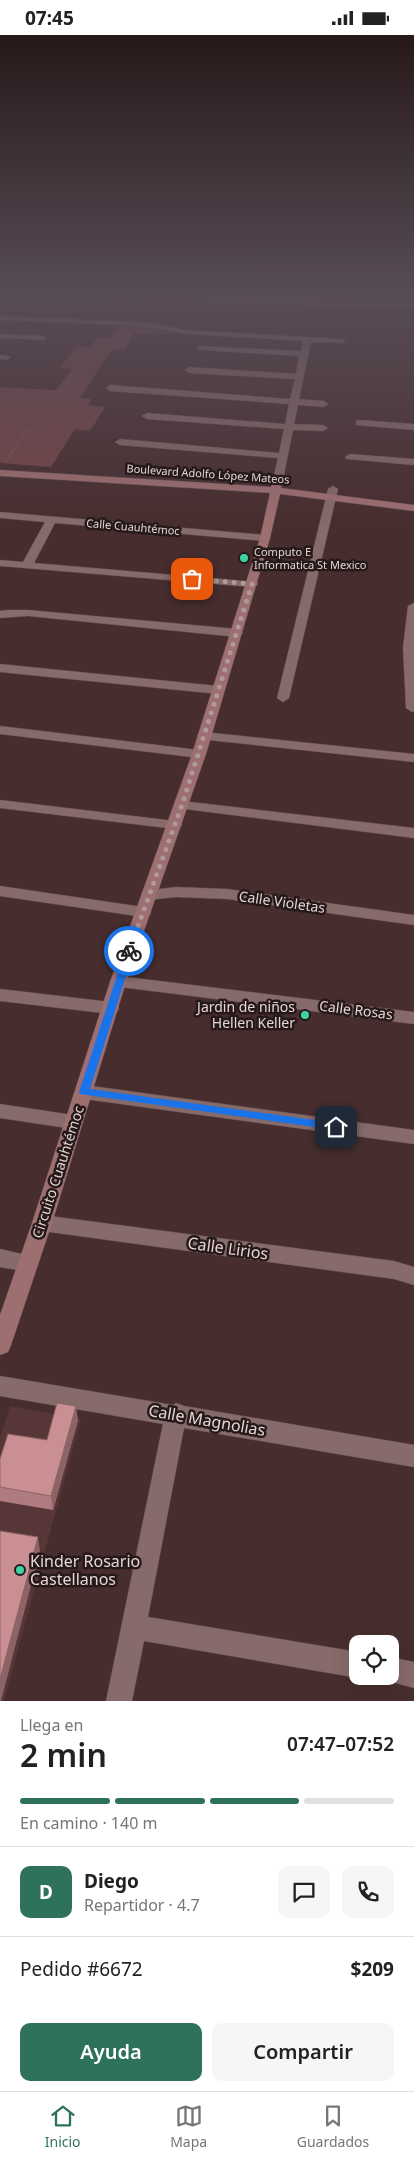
<!DOCTYPE html>
<html lang="es">
<meta charset="utf-8">
<style>
:root{--surface:#fff;--page:#f6f6f6;--text:#222;--muted:#767676;--line:#e0e0e0;--accent:#2e725c}
body{margin:0;font-family:"Noto Sans",sans-serif;background:var(--page);color:var(--text);height:100vh;display:flex;flex-direction:column;font-size:19px;white-space:nowrap}
*{box-sizing:border-box;margin:0}
p{font-size:16px;color:var(--muted)}
.icon{flex:none;width:28px;height:28px;fill:none;stroke:currentColor;stroke-width:2;stroke-linecap:round;stroke-linejoin:round}
.map{position:relative;height:1666px;overflow:hidden}
.side{display:flex;flex-direction:column;background:var(--surface);flex:1}
.side>*{flex:none}
.controls{position:absolute;left:349px;top:1600px;display:grid;gap:10px}
.controls a{display:grid;place-items:center;width:50px;height:50px;border-radius:10px;background:var(--surface);box-shadow:0 5px 20px #0002;font-size:25px}
.pin{position:absolute;display:grid;place-items:center;width:42px;height:42px;color:#fff;margin:-21px;border-radius:10px;box-shadow:0 2px 8px #0006}
.courier{position:absolute;display:grid;place-items:center;width:50px;height:50px;margin:-25px;border:4px solid #1a73e8;border-radius:50%;background:#fff;color:#222;box-shadow:0 1px 6px #0007}
.head em{font-style:normal;font-weight:600}
.head div{display:flex;flex-direction:column-reverse}
.head{display:flex;align-items:center;justify-content:space-between;height:85px;padding:0 20px}
h1{font-size:32px;font-weight:600;line-height:38px}
.bar{display:grid;grid-template-columns:repeat(4,1fr);gap:8px 5px;align-content:center;height:60px;padding:0 20px}
.bar i{height:6px;border-radius:4px;background:var(--line)}
.bar .on{background:var(--accent)}
.bar p{grid-column:span 4}
.line{display:flex;align-items:center;gap:12px;padding:0 20px;border-top:1px solid var(--line)}
.line div{flex:1}
.round{display:grid;place-items:center;flex:none;width:52px;height:52px;border-radius:10px;background:var(--page)}
.cta{display:flex;gap:10px;margin-top:auto;padding:10px 20px}
.cta a{flex:1;height:58px;border-radius:10px;background:var(--accent);color:#fff;font-size:20px;font-weight:600;line-height:58px;text-align:center}
.cta a+a{background:var(--page);color:var(--text)}
.status{display:flex;justify-content:space-between;align-items:center;height:35px;padding:0 25px;background:var(--surface);direction:ltr}
.status svg{height:14px;fill:currentColor}
.tab-bar{display:flex;justify-content:space-around;align-items:center;height:70px;border-top:1px solid var(--line);background:var(--surface);font-size:14px;color:var(--muted)}
.tab-bar a{display:grid;justify-items:center;gap:2px}
.tab-bar .on{color:var(--accent)}
.map>svg:first-child{display:block}
</style>
<div class="status"><b>07:45</b><svg viewBox="0 0 49 12"><path d="M0 12V9h3v3zM5 12V6h3v6zM10 12V3h3v9zM15 12V0h3v12zM26 1h20v11H26zM47 4h2v5h-2z"/></svg></div>
<div class="map">
<svg width="414" height="1666" viewBox="0 0 414 1666">
<rect width="100%" height="100%" fill="#472d2e"/>
<path fill="#563637" d="M 10,1371 L 81,1384 L 4,1666 L 0,1666 L 0,1403 Z"/>
<path fill="#734446" d="M 119,290 L 148,291 L 173,299 L 134,298 L 125,314 L 111,315 L 80,363 L 91,364 L 89,370 L 105,372 L 90,396 L 75,394 L 51,432 L 0,428 L 0,352 L 56,355 L 72,334 L 60,333 L 76,312 L 91,312 L 97,303 L 111,302 Z"/>
<g fill="none" stroke-linecap="round" stroke-linejoin="round">
<defs>
<path id="street" d="M 104,258 L 414,270 L 414,274 L 110,263 Z
M 0,281 L 143,287 L 185,295 L 342,304 L 346,306 L 342,308 L 311,307 L 299,364 L 324,366 L 328,369 L 324,372 L 298,370 L 294,389 L 323,390 L 328,393 L 323,396 L 293,395 L 282,449 L 277,452 L 272,449 L 278,423 L 120,410 L 115,407 L 120,404 L 279,418 L 284,394 L 147,384 L 142,381 L 147,378 L 285,389 L 289,369 L 110,356 L 106,353 L 110,350 L 290,364 L 295,344 L 189,338 L 185,335 L 189,332 L 296,339 L 299,321 L 200,315 L 196,313 L 200,311 L 301,316 L 303,306 L 185,299 L 143,291 L 0,285 Z
M 0,299 L 43,301 L 47,303 L 43,305 L 0,303 Z
M 0,320 L 9,321 L 10,323 L 6,325 L 0,324 Z
M 359,385 L 414,389 L 414,395 L 356,390 L 356,386 Z
M 350,419 L 414,424 L 414,430 L 347,424 L 345,422 Z
M 333,451 L 338,454 L 289,663 L 283,667 L 277,663 L 328,454 Z
M 0,477 L 265,500 L 270,503 L 265,506 L 55,488 L 34,528 L 256,547 L 258,549 L 256,551 L 252,552 L 0,531 L 0,525 L 23,527 L 45,487 L 0,483 Z
M 414,568 L 414,676 L 412,677 L 406,673 L 403,613 L 408,571 Z
M 7,575 L 28,575 L 237,594 L 243,598 L 237,602 L 28,581 L 0,583 L 0,576 Z
M 0,629 L 218,651 L 224,655 L 218,659 L 0,637 Z
M 0,691 L 199,715 L 206,719 L 199,723 L 0,699 Z
M 204,697 L 414,719 L 414,727 L 199,704 L 197,701 L 199,698 Z
M 0,765 L 175,786 L 180,787 L 182,790 L 180,793 L 175,794 L 0,773 Z
M 182,766 L 414,793 L 414,803 L 177,773 L 175,770 L 177,767 Z
M 0,851 L 143,872 L 149,873 L 151,877 L 149,881 L 143,882 L 0,861 Z
M 176,852 L 227,854 L 414,880 L 414,890 L 227,864 L 176,862 L 149,865 L 144,864 L 141,860 L 144,856 Z
M 118,941 L 414,977 L 414,989 L 112,951 L 110,947 L 112,943 Z
M 0,954 L 111,967 L 117,969 L 119,973 L 117,977 L 111,979 L 0,966 Z
M 84,1050 L 414,1095 L 414,1109 L 84,1064 L 78,1062 L 75,1057 L 78,1052 Z
M 0,1069 L 73,1080 L 79,1082 L 82,1087 L 79,1092 L 73,1094 L 0,1083 Z
M 42,1180 L 394,1226 L 414,1232 L 414,1250 L 394,1244 L 42,1196 L 35,1194 L 32,1188 L 35,1182 Z
M 0,1214 L 35,1222 L 38,1228 L 35,1234 L 28,1237 L 0,1232 Z
M 0,1341 L 173,1370 L 176,1368 L 184,1371 L 414,1410 L 414,1432 L 184,1393 L 148,1582 L 358,1617 L 358,1641 L 362,1641 L 358,1643 L 144,1606 L 132,1666 L 106,1666 L 163,1389 L 0,1361 Z
M 390,1622 L 414,1627 L 414,1653 L 381,1644 L 380,1641 L 390,1641 Z"/>
<path id="secondary" d="M 0,435 L 271,452 L 273,447 L 277,446 L 282,449 L 281,453 L 414,470 L 414,476 L 280,459 L 270,503 L 206,719 L 126,947 L 52,1188 L 11,1310 L 8,1317 L 0,1320 L 0,1280 L 32,1188 L 110,947 L 192,719 L 260,503 L 270,458 L 0,441 Z"/>
</defs>
<use href="#street" stroke="#604b4b" stroke-width="1"/>
<use href="#secondary" stroke="#604b4b" stroke-width="1"/>
<path stroke="#877172" stroke-width="2" stroke-dasharray="0.5 2" stroke-linecap="butt" d="M 11,419 L 25,399 L 43,383 L 86,320 L 118,311 L 127,298"/>
<path stroke="#877172" stroke-width="2.5" stroke-dasharray="0.5 2.5" stroke-linecap="butt" d="M 6,426 L 12,418"/>
<use href="#street" fill="#876a6a" fill-rule="evenodd"/>
<use href="#secondary" fill="#9e6f71" fill-rule="evenodd"/>
</g>
<path fill="#ae7b7e" d="M 78,1385 L 53,1475 L 0,1466 L 0,1424 L 47,1405 Z"/>
<path fill="#8d6466" d="M 76,1371 L 78,1385 L 53,1475 L 51,1461 Z
M 38,1502 L 40,1516 L 1,1666 L 0,1666 L 0,1644 Z"/>
<path fill="#ca8f92" stroke="#8d6466" d="M 57,1368 L 76,1371 L 51,1461 L 0,1452 L 0,1424 L 8,1399 L 47,1405 Z
M 0,1496 L 38,1502 L 0,1644 Z"/>
<linearGradient id="sky" x2="0" y2="1"><stop stop-color="#271919"/><stop offset="0.53" stop-color="#584c57"/><stop offset="1" stop-color="#584c57" stop-opacity="0"/></linearGradient>
<rect width="414" height="491" fill="url(#sky)"/>
<path fill="#1a73e8" d="M 129,913 L 134,916 L 90,1054 L 336,1088 L 341,1092 L 340,1094 L 336,1095 L 80,1059 L 79,1057 L 125,916 Z"/>
<g fill="none" stroke-linecap="round" stroke-linejoin="round">
<path stroke="#ae9a9b" stroke-width="5" stroke-dasharray="0 9" d="M 129,916 L 182,770 L 252,549 L 192,544"/>
</g>
<g fill="#3dd4a3" stroke="#25191a" stroke-width="2">
<circle cx="244" cy="523" r="5"/>
<circle cx="305" cy="980" r="5"/>
<circle cx="20" cy="1535" r="5"/>
</g>
<g text-anchor="middle" stroke-width="5" stroke-linejoin="round" paint-order="stroke">
<g font-size="11" fill="#e6d5d5" stroke="#25191a">
<text transform="translate(208 439) rotate(4)" y="4">Boulevard Adolfo López Mateos</text>
<text transform="translate(133 492) rotate(5)" y="4">Calle Cuauhtémoc</text>
</g>
<g font-size="11" fill="#e6d5d5" stroke="#25191a" text-anchor="start">
<text x="254" y="521">Computo E<tspan x="254" dy="13">Informatica St Mexico</tspan></text>
</g>
<g font-size="14" fill="#e6d5d5" stroke="#25191a">
<text transform="translate(282 867) rotate(8)" y="5">Calle Violetas</text>
<text transform="translate(356 975) rotate(7)" y="5">Calle Rosas</text>
<text transform="translate(58 1137) rotate(-72)" y="5">Circuito Cuauhtémoc</text>
</g>
<g font-size="14" fill="#e6d5d5" stroke="#25191a" text-anchor="end">
<text x="295" y="977">Jardin de niños<tspan x="295" dy="16">Hellen Keller</tspan></text>
</g>
<g font-size="16" fill="#e6d5d5" stroke="#25191a">
<text transform="translate(228 1213) rotate(8)" y="6">Calle Lirios</text>
<text transform="translate(207 1385) rotate(10)" y="6">Calle Magnolias</text>
</g>
<g font-size="16" fill="#e6d5d5" stroke="#25191a" text-anchor="start">
<text x="30" y="1532">Kinder Rosario<tspan x="30" dy="18">Castellanos</tspan></text>
</g>
</g>
</svg>
<div class="controls">
<a><svg class="icon" aria-label="locate" viewBox="0 0 24 24"><circle cx="12" cy="12" r="6"/><path d="M12 2v4M12 18v4M2 12h4M18 12h4"/></svg></a>
</div>
<div class="pin" style="left:192px;top:544px;background:#ea580c"><svg class="icon" aria-label="bag" viewBox="0 0 24 24"><path d="M5 8h14l-1 12H6zM9 8a3 3 0 0 1 6 0"/></svg></div>
<div class="pin" style="left:336px;top:1092px;background:#1f2937"><svg class="icon" aria-label="home" viewBox="0 0 24 24"><path d="M3 11l9-7 9 7M6 9v11h12V9"/></svg></div>
<div class="courier" style="left:129px;top:916px"><svg class="icon" aria-label="bike" viewBox="0 0 24 24"><circle cx="6" cy="16" r="4"/><circle cx="18" cy="16" r="4"/><path d="M6 16l4-8h5l3 8M10 8l3 8H6M13 5h3"/></svg></div>
</div>
<section class="side">
<div class="head"><div><h1>2 min</h1><p>Llega en</p></div><em>07:47–07:52</em></div>
<div class="bar"><i class="on"></i><i class="on"></i><i class="on"></i><i></i><p>En camino · 140 m</p></div>
<div class="line" style="height:90px"><b class="round" style="background:var(--accent);color:#fff">D</b><div><b>Diego</b><p>Repartidor · 4.7</p></div><a class="round"><svg class="icon" aria-label="chat" viewBox="0 0 24 24"><path d="M4 5h16v11H9l-5 4z"/></svg></a><a class="round"><svg class="icon" aria-label="phone" viewBox="0 0 24 24"><path d="M5 4h4l2 5-3 2q2 4 5 5l2-3 5 2v4C11 20 4 13 5 4z"/></svg></a></div>
<div class="line" style="height:65px"><div>Pedido #6672</div><b>$209</b></div>
<div class="cta"><a>Ayuda</a><a>Compartir</a></div>
</section>
<nav class="tab-bar">
<a class="on"><svg class="icon" aria-label="home" viewBox="0 0 24 24"><path d="M3 11l9-7 9 7M6 9v11h12V9"/></svg>Inicio</a>
<a><svg class="icon" aria-label="map" viewBox="0 0 24 24"><path d="M3 6l6-2 6 2 6-2v14l-6 2-6-2-6 2zM9 4v14M15 6v14"/></svg>Mapa</a>
<a><svg class="icon" aria-label="saved" viewBox="0 0 24 24"><path d="M7 4h10v16l-5-4-5 4z"/></svg>Guardados</a>
</nav>
